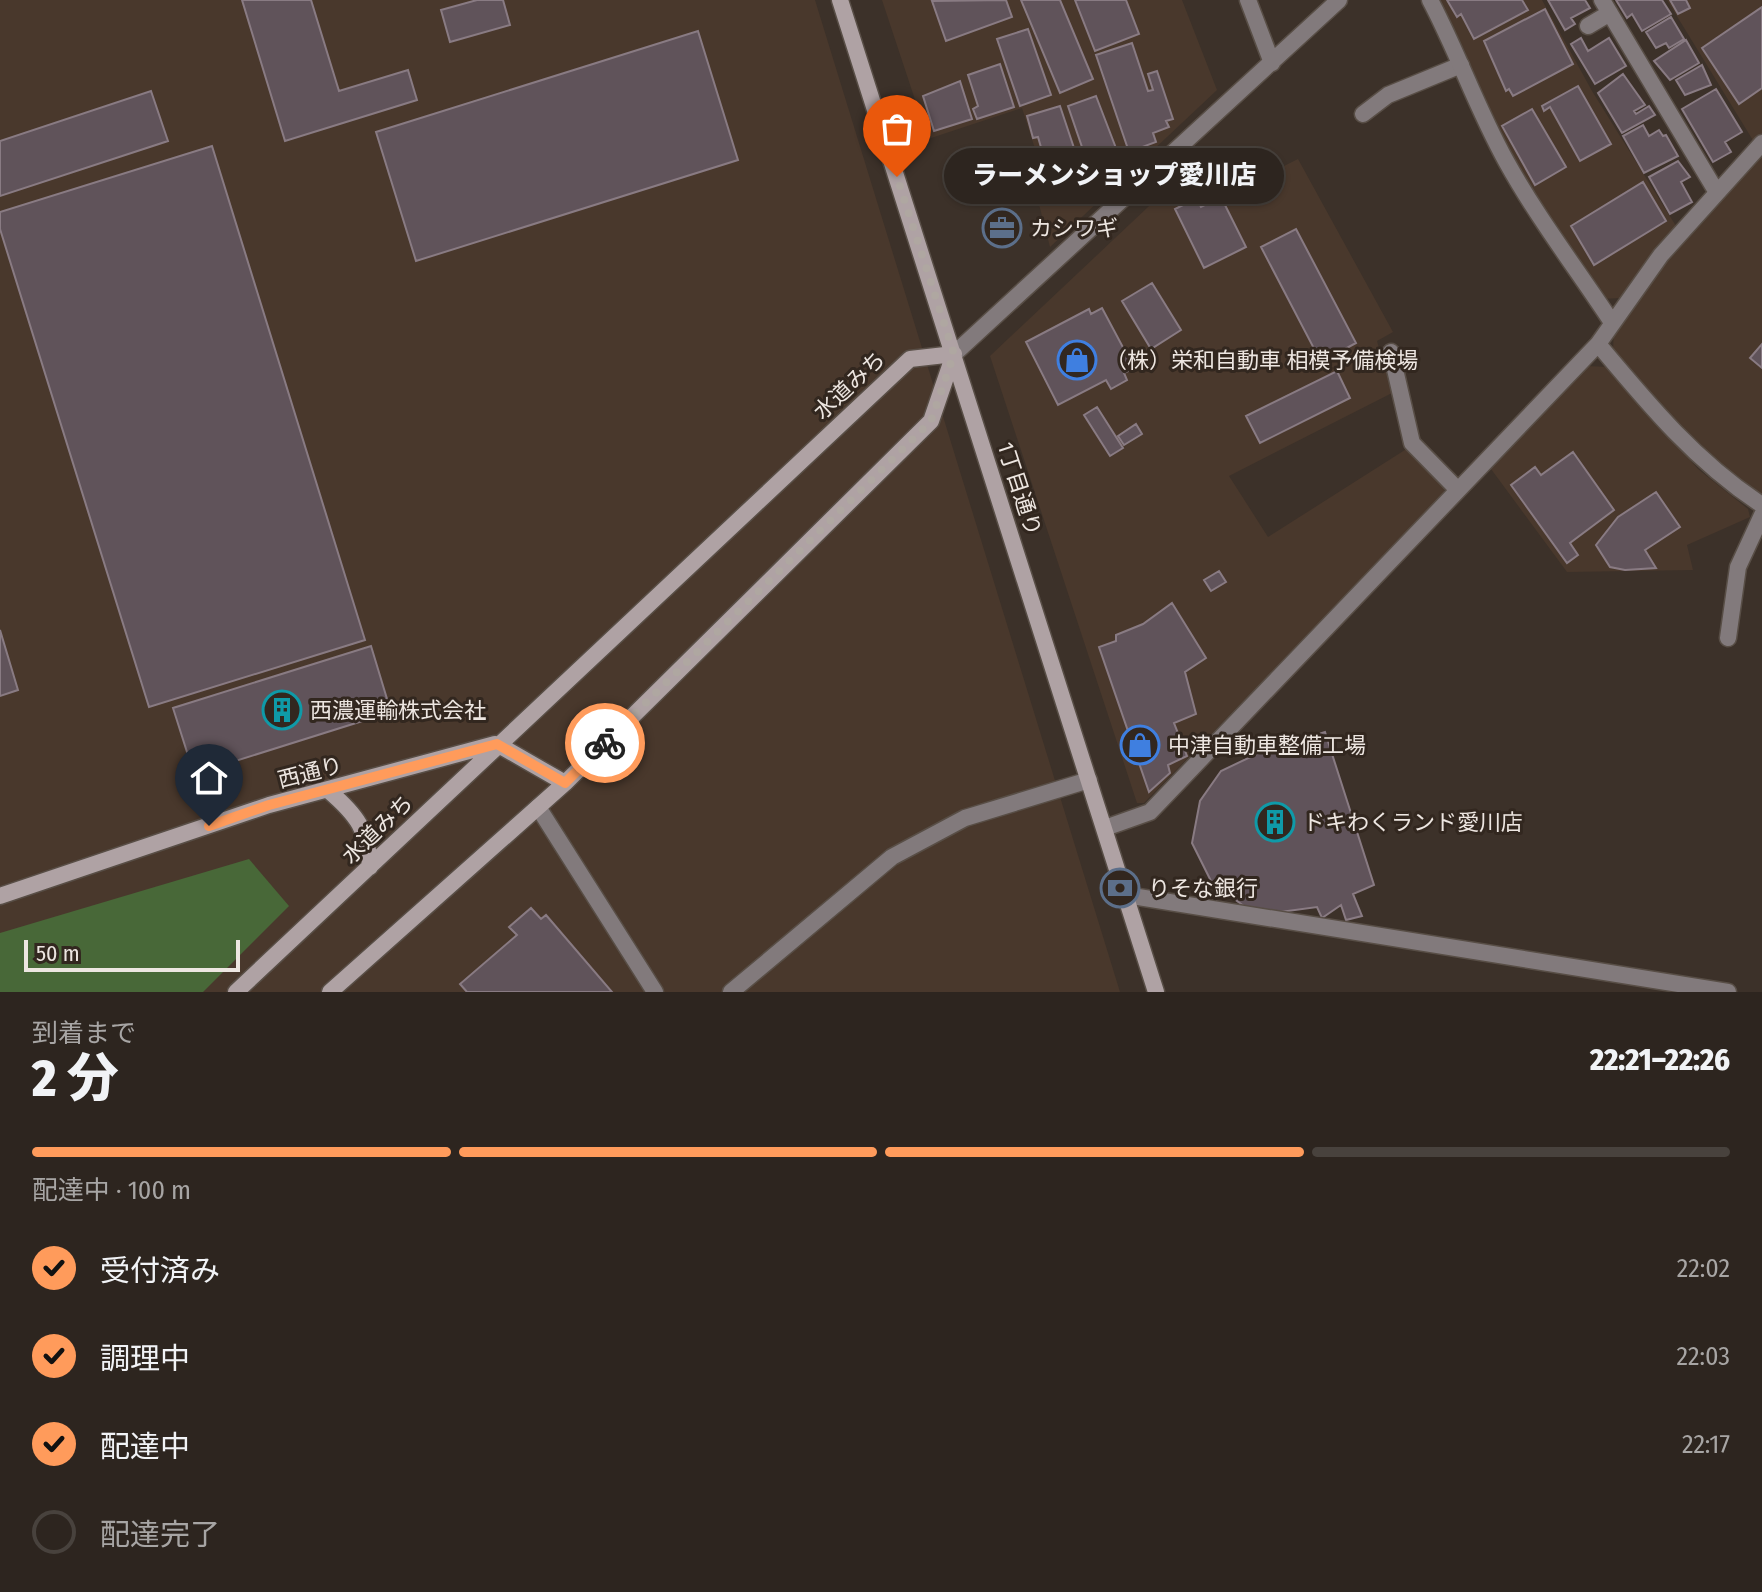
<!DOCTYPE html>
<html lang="ja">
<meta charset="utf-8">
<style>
:root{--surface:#2d251f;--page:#352d28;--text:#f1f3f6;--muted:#a7a5a4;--line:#48423d;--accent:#ff9b5b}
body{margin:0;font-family:"Fira Sans Condensed","Noto Sans JP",sans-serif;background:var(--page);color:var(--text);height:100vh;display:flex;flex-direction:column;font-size:30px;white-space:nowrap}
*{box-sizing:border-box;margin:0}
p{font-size:26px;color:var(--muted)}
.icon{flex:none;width:44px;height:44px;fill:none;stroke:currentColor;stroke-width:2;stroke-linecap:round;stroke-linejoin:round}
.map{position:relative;height:992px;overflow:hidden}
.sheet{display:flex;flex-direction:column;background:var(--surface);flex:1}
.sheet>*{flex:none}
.scale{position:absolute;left:24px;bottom:20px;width:216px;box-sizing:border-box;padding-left:8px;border:4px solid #ede6e1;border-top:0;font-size:22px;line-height:28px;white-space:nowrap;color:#ede6e1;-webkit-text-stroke:6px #32271f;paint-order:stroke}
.pin{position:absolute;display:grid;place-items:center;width:68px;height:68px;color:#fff;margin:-82px -34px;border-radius:50% 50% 50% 0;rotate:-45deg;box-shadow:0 0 8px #0007}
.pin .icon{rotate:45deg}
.courier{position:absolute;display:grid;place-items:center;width:80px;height:80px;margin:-40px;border:6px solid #ff9b5b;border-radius:50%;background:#fff;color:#222;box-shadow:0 2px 10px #0007}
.bubble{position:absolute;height:56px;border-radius:28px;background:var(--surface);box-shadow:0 2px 6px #0004,0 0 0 2px var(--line);font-size:26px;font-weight:800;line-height:56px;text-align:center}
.summary em{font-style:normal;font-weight:800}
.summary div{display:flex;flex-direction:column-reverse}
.summary{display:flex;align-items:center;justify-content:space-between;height:136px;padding:0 32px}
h1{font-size:52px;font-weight:800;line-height:60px}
.bar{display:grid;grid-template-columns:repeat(4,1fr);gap:12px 8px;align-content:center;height:96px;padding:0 32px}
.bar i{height:10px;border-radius:6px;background:var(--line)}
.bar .selected{background:var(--accent)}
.bar p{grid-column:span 4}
ol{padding:0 32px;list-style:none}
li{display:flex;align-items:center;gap:24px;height:88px}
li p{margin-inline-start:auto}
li .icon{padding:8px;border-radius:50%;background:var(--accent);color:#111;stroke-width:4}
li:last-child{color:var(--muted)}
li i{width:44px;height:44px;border:4px solid var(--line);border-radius:50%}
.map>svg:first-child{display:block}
</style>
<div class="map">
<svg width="1762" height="992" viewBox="0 0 1762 992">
<rect width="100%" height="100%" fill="#3c3129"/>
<path fill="#49382c" d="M 0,0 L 815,0 L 1120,992 L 0,992 Z
M 882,0 L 1182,0 L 1217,90 L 1050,247 L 1034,185 L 1045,180 L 1022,108 L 928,139 Z
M 1438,0 L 1542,0 L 1592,91 L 1676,226 L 1620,298 L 1602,299 L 1535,196 L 1505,146 L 1474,83 L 1465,51 Z
M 1667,0 L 1762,0 L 1762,133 L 1754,142 Z
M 1762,156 L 1762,496 L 1728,474 L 1664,413 L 1613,352 L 1614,325 L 1669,255 Z
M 1200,158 L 1224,196 L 1298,159 L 1393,332 L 1377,341 L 1392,393 L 1229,476 L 1268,537 L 1408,448 L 1444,486 L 1444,495 L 1144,803 L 1137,803 L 990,356 Z
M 1587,366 L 1608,367 L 1698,469 L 1748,509 L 1750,517 L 1687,545 L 1693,570 L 1567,572 L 1491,469 Z"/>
<path fill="#486838" d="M 249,859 L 289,906 L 203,992 L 0,992 L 0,933 Z"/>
<path fill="#60535a" stroke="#897b83" stroke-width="2" d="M 242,0 L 311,0 L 339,91 L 408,70 L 417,100 L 285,141 Z
M 477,0 L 503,0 L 510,25 L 450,42 L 441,10 Z
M 1006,0 L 1012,17 L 946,41 L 932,1 Z
M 1021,0 L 1060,0 L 1093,79 L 1060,93 Z
M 1075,0 L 1126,0 L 1139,34 L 1095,51 Z
M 1447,0 L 1522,0 L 1528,10 L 1474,39 L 1461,14 L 1457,17 Z
M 1548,0 L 1585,0 L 1590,8 L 1571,18 L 1575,24 L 1565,30 Z
M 1616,0 L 1662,0 L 1671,14 L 1642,31 L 1632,14 L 1627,18 Z
M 1670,0 L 1686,0 L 1690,8 L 1678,14 Z
M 1762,7 L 1762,88 L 1739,104 L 1702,48 Z
M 1545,9 L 1573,64 L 1513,96 L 1509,89 L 1506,91 L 1484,41 Z
M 1671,17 L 1684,39 L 1669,48 L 1666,43 L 1656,48 L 1646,32 Z
M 1028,29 L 1051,95 L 1020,106 L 997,39 Z
M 698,31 L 738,160 L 416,261 L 376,132 Z
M 1581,38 L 1588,51 L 1609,38 L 1626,66 L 1595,84 L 1571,44 Z
M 1686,40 L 1699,63 L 1670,80 L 1654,61 Z
M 1132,43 L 1148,91 L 1153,90 L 1148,74 L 1157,71 L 1173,119 L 1166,121 L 1169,127 L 1153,133 L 1156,142 L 1129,152 L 1096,55 Z
M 1000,64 L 1014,107 L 977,119 L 973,109 L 978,106 L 968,75 Z
M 1702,65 L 1711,85 L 1685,95 L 1676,80 Z
M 1623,74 L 1645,105 L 1634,111 L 1636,114 L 1649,106 L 1655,115 L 1622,133 L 1598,93 Z
M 960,81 L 972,119 L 934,131 L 923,96 Z
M 1578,86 L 1611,144 L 1580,161 L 1550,107 L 1544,111 L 1542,106 Z
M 1716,89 L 1742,132 L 1725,142 L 1731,152 L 1713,162 L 1682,109 Z
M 151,91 L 168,141 L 0,196 L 0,141 Z
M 1096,96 L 1124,169 L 1100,194 L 1087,147 L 1082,147 L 1068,106 Z
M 1060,106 L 1080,166 L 1049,175 L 1038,137 L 1033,138 L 1027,116 Z
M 1532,109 L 1566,167 L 1535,185 L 1502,126 Z
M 1643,125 L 1649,136 L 1659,130 L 1663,136 L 1666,135 L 1678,156 L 1644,173 L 1623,136 Z
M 212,146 L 365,640 L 149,707 L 0,229 L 0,212 Z
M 1678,161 L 1690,177 L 1681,182 L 1692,202 L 1670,214 L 1649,177 Z
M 1643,182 L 1666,221 L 1594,265 L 1571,226 Z
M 1054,184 L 1058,199 L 1042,204 L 1038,189 Z
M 1221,197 L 1246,247 L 1204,268 L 1175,209 L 1197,198 L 1201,207 Z
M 1296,229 L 1356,343 L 1321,362 L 1261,247 Z
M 1152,283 L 1181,330 L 1151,349 L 1122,301 Z
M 1102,308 L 1134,368 L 1124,373 L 1127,380 L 1111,389 L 1106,380 L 1058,405 L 1026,342 L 1089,309 L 1091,314 Z
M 1762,344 L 1762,368 L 1750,358 Z
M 1337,371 L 1350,398 L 1260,443 L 1246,416 Z
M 1097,407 L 1123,448 L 1110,456 L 1084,415 Z
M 1136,424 L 1142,434 L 1124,445 L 1118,436 Z
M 1573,452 L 1614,510 L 1570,543 L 1578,555 L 1567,563 L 1511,485 L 1535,467 L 1541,475 Z
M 1656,492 L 1680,527 L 1645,550 L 1656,568 L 1625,570 L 1610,567 L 1596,545 L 1618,517 Z
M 1219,571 L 1226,582 L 1211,591 L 1204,580 Z
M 1172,603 L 1206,658 L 1185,672 L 1196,714 L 1174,723 L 1187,756 L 1168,765 L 1170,773 L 1149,792 L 1099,647 L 1116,641 L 1116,635 L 1143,624 Z
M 0,630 L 18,690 L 0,696 Z
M 371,646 L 391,712 L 194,774 L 173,708 Z
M 1325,732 L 1374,885 L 1353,894 L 1362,916 L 1346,920 L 1341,905 L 1322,918 L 1317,907 L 1280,912 L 1245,907 L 1211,881 L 1192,843 L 1200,801 L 1221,771 L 1261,752 Z
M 531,908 L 541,919 L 546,915 L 612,992 L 467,992 L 460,984 L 517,935 L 509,927 Z"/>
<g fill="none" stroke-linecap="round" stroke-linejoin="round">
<defs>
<path id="lane" d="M 1363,114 L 1388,95 L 1461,65
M 1728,638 L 1738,567 L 1762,515"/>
<path id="street" d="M 1248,0 L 1272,63
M 1430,0 C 1458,53 1477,109 1506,161 C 1537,217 1576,268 1611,321
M 1602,0 L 1716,191
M 1588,26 L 1610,13
M 1598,344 C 1648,404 1696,462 1762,505
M 1391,352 L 1412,443 L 1458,490
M 954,354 L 1339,0
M 538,807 L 655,992
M 1105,828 L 1150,812 L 1598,344 L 1661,255 L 1762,143
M 1126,895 L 1728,992
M 731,992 L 892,857 L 965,818 L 1089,780"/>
<path id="secondary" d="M 840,0 L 1156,992
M 497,744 L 565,783
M 329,791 C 357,815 368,830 370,867
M 0,896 L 269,805 L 495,744
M 236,992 L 910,359 L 954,354
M 330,992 L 565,783 L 931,421 L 954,354"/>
</defs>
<use href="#lane" stroke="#584e46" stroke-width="19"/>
<use href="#street" stroke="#584e46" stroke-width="19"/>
<use href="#secondary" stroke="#584e46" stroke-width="19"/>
<use href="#lane" stroke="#827a7c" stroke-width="16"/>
<use href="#street" stroke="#827a7c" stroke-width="16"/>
<use href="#secondary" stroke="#afa2a4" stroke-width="16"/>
</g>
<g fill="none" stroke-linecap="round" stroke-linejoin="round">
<path stroke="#afa7a1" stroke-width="8" stroke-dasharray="0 14.4" d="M 605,743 L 931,421 L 954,354 L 897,177"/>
<path stroke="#ff9b5b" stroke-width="10" d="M 209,826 L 269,805 L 497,744 L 565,783 L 605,743"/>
</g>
<defs>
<symbol id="office-ring" viewBox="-11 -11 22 22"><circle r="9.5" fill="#32271f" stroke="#5c6f8a" stroke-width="1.5"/><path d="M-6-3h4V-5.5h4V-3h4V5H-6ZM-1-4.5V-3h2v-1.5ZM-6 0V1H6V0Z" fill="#5c6f8a"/></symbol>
<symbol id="shop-ring" viewBox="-11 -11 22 22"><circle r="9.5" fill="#32271f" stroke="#3f7fe0" stroke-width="1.5"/><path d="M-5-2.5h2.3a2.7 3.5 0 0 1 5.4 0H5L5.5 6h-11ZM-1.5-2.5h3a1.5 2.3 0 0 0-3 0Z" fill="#3f7fe0"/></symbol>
<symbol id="building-ring" viewBox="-11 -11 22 22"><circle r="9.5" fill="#32271f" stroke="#0f9aa8" stroke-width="1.5"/><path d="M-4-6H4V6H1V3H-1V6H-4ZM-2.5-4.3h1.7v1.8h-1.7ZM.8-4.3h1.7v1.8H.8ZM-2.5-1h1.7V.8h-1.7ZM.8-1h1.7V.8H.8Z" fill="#0f9aa8"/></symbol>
<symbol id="bank-ring" viewBox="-11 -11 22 22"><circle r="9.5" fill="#32271f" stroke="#5c6f8a" stroke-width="1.5"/><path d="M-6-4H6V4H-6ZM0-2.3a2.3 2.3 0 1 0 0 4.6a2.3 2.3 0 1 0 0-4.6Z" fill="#5c6f8a"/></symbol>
</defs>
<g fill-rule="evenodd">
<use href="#office-ring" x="980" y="206" width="44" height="44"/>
<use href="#shop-ring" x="1055" y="338" width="44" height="44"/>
<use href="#building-ring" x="260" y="688" width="44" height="44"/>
<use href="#shop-ring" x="1118" y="723" width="44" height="44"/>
<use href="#building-ring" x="1253" y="800" width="44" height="44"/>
<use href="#bank-ring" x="1098" y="866" width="44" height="44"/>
</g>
<g text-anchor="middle" stroke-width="6" stroke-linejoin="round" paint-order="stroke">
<g font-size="22" fill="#ede6e1" stroke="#32271f" text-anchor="start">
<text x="1030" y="236">カシワギ</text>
<text x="1105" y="368">（株）栄和自動車 相模予備検場</text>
<text x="310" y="718">西濃運輸株式会社</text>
<text x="1168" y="753">中津自動車整備工場</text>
<text x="1303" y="830">ドキわくランド愛川店</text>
<text x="1148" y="896">りそな銀行</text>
</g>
<g font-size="22" fill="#ede6e1" stroke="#32271f">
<text transform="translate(849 385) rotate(-43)" y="8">水道みち</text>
<text transform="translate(1020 489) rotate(72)" y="8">1丁目通り</text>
<text transform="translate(310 772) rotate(-14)" y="8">西通り</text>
<text transform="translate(377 829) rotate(-44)" y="8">水道みち</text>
</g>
</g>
</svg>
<div class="scale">50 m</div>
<div class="pin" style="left:897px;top:177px;background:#ea580c"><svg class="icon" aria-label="bag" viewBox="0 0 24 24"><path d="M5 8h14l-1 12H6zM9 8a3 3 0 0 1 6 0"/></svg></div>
<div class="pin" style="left:209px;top:826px;background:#1f2937"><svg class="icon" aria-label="home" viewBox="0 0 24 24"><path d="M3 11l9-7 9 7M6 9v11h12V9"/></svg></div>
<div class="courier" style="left:605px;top:743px"><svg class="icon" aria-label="bike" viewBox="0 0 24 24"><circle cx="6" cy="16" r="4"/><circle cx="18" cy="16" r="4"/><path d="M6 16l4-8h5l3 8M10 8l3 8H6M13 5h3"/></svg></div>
<div class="bubble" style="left:944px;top:148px;width:340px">ラーメンショップ愛川店</div>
</div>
<section class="sheet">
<div class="summary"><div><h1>2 分</h1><p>到着まで</p></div><em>22:21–22:26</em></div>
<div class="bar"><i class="selected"></i><i class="selected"></i><i class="selected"></i><i></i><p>配達中 · 100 m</p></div>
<ol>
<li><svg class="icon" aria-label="check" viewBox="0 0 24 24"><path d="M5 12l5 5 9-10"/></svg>受付済み<p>22:02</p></li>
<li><svg class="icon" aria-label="check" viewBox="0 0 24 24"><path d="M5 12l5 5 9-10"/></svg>調理中<p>22:03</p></li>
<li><svg class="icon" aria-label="check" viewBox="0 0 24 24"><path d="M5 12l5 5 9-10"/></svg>配達中<p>22:17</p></li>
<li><i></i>配達完了</li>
</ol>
</section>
